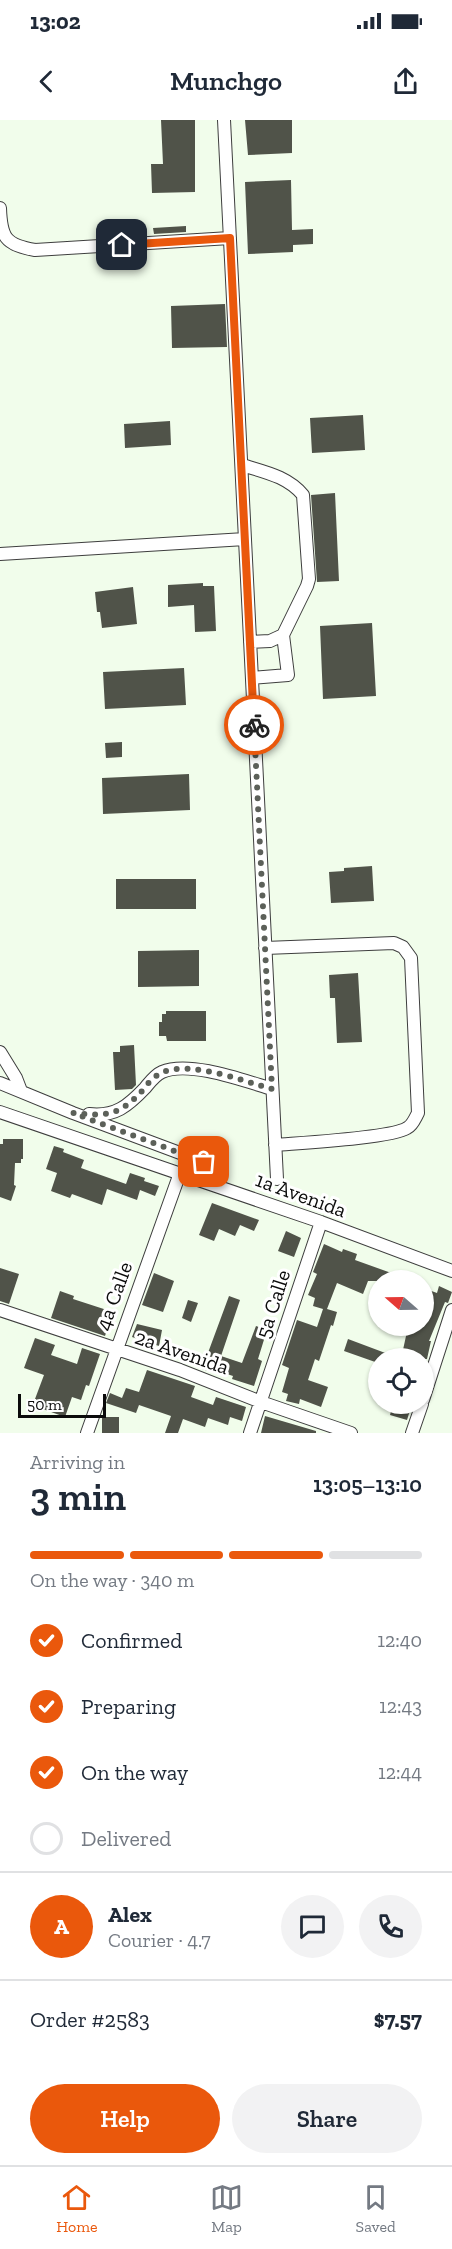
<!DOCTYPE html>
<meta charset="utf-8">
<style>
:root{--surface:#fff;--page:#f2f2f3;--text:#1f2937;--muted:#747a83;--line:#e0e1e3;--accent:#ea580c}
body{margin:0;font-family:"Zilla Slab",serif;background:var(--page);color:var(--text);height:100vh;display:flex;flex-direction:column;font-size:22px;white-space:nowrap}
*{box-sizing:border-box;margin:0}
p{font-size:20px;color:var(--muted)}
.icon{flex:none;width:33px;height:33px;fill:none;stroke:currentColor;stroke-width:2;stroke-linecap:round;stroke-linejoin:round}
.map{position:relative;height:1313px;overflow:hidden}
.sheet{display:flex;flex-direction:column;background:var(--surface);flex:1}
.sheet>*{flex:none}
.needle{width:39px;rotate:290deg}
.fabs{position:absolute;left:368px;top:1150px;display:grid;gap:12px}
.fabs a{display:grid;place-items:center;width:66px;height:66px;border-radius:50%;background:var(--surface);box-shadow:0 2px 4px #0004;font-size:30px}
.scale{position:absolute;left:18px;bottom:15px;width:88px;box-sizing:border-box;padding-left:6px;border:3px solid #0b0b0b;border-top:0;font-size:16px;line-height:21px;white-space:nowrap;color:#0b0b0b;-webkit-text-stroke:4px #fff;paint-order:stroke}
.pin{position:absolute;display:grid;place-items:center;width:51px;height:51px;color:#fff;margin:-26px;border-radius:12px;box-shadow:0 3px 9px #0006}
.courier{position:absolute;display:grid;place-items:center;width:60px;height:60px;margin:-30px;border:4px solid #ea580c;border-radius:50%;background:#fff;color:#222;box-shadow:0 2px 8px #0007}
.head em{font-style:normal;font-weight:600}
.head div{display:flex;flex-direction:column-reverse}
.head{display:flex;align-items:center;justify-content:space-between;height:102px;padding:0 30px}
h1{font-size:39px;font-weight:600;line-height:45px}
.bar{display:grid;grid-template-columns:repeat(4,1fr);gap:9px 6px;align-content:center;height:72px;padding:0 30px}
.bar i{height:8px;border-radius:4px;background:var(--line)}
.bar .on{background:var(--accent)}
.bar p{grid-column:span 4}
.line{display:flex;align-items:center;gap:15px;padding:0 30px;border-top:2px solid var(--line)}
.line div{flex:1}
.round{display:grid;place-items:center;flex:none;width:63px;height:63px;border-radius:32px;background:var(--page)}
ol{padding:0 30px;list-style:none}
li{display:flex;align-items:center;gap:18px;height:66px}
li p{margin-inline-start:auto}
li .icon{padding:6px;border-radius:50%;background:var(--accent);color:#fff;stroke-width:4}
li:last-child{color:var(--muted)}
li i{width:33px;height:33px;border:3px solid var(--line);border-radius:50%}
.action{display:flex;gap:12px;margin-top:auto;padding:12px 30px}
.action a{flex:1;height:69px;border-radius:36px;background:var(--accent);color:#fff;font-size:24px;font-weight:600;line-height:69px;text-align:center}
.action a+a{background:var(--page);color:var(--text)}
.status{display:flex;justify-content:space-between;align-items:center;height:42px;padding:0 30px;background:var(--surface);direction:ltr}
.status svg{height:16px;fill:currentColor}
header{display:flex;justify-content:space-between;align-items:center;height:78px;padding:0 30px;background:var(--surface);font-size:27px;font-weight:600}
.tabs{display:flex;justify-content:space-around;align-items:center;height:84px;border-top:2px solid var(--line);background:var(--surface);font-size:16px;color:var(--muted)}
.tabs a{display:grid;justify-items:center;gap:3px}
.tabs .on{color:var(--accent)}
.map>svg:first-child{display:block}
</style>
<div class="status"><b>13:02</b><svg viewBox="0 0 49 12"><path d="M0 12V9h3v3zM5 12V6h3v6zM10 12V3h3v9zM15 12V0h3v12zM26 1h20v11H26zM47 4h2v5h-2z"/></svg></div>
<header><svg class="icon" aria-label="back" viewBox="0 0 24 24"><path d="M15 5l-7 7 7 7"/></svg>Munchgo<svg class="icon" aria-label="share" viewBox="0 0 24 24"><path d="M12 15V3M7 8l5-5 5 5M5 13v7h14v-7"/></svg></header>
<div class="map">
<svg width="452" height="1313" viewBox="0 0 452 1313">
<rect width="100%" height="100%" fill="#f1fdeb"/>
<path fill="#505349" d="M 161,0 L 195,0 L 195,72 L 152,73 L 151,44 L 163,44 Z
M 245,0 L 292,0 L 292,33 L 248,35 Z
M 291,60 L 292,110 L 313,109 L 313,124 L 293,125 L 293,132 L 248,134 L 245,62 Z
M 186,106 L 186,112 L 154,114 L 153,108 Z
M 225,184 L 227,227 L 172,228 L 171,186 Z
M 363,295 L 365,330 L 312,333 L 310,298 Z
M 170,301 L 171,325 L 125,328 L 124,304 Z
M 335,373 L 339,461 L 317,462 L 311,375 Z
M 203,463 L 203,466 L 214,466 L 216,511 L 195,512 L 194,485 L 168,487 L 168,465 Z
M 133,467 L 137,504 L 102,508 L 100,492 L 97,492 L 95,472 Z
M 372,503 L 376,576 L 323,579 L 320,506 Z
M 184,548 L 186,585 L 105,589 L 103,552 Z
M 122,622 L 122,637 L 106,638 L 105,623 Z
M 189,654 L 190,690 L 103,694 L 102,658 Z
M 372,746 L 374,781 L 331,783 L 329,752 L 344,751 L 344,748 Z
M 116,759 L 196,759 L 196,789 L 116,789 Z
M 199,830 L 199,866 L 138,867 L 138,831 Z
M 358,853 L 362,922 L 337,923 L 335,878 L 330,878 L 329,855 Z
M 166,891 L 206,891 L 206,921 L 167,921 L 166,916 L 159,916 L 159,902 L 162,902 L 162,894 L 166,894 Z
M 134,925 L 136,965 L 132,969 L 115,970 L 113,932 L 120,932 L 120,926 Z
M 3,1019 L 23,1019 L 23,1039 L 21,1039 L 21,1043 L 15,1043 L 14,1065 L 16,1066 L 11,1081 L 0,1077 L 0,1024 L 3,1024 Z
M 54,1026 L 64,1029 L 63,1032 L 84,1040 L 81,1048 L 126,1064 L 130,1053 L 145,1058 L 144,1061 L 159,1066 L 155,1076 L 140,1070 L 137,1080 L 107,1069 L 102,1085 L 72,1074 L 70,1078 L 51,1071 L 57,1053 L 46,1049 Z
M 212,1083 L 259,1100 L 254,1111 L 240,1105 L 235,1116 L 219,1109 L 214,1121 L 199,1115 Z
M 286,1111 L 301,1118 L 294,1137 L 278,1131 Z
M 324,1124 L 342,1132 L 343,1129 L 357,1134 L 355,1140 L 408,1159 L 408,1161 L 368,1161 L 363,1174 L 337,1163 L 327,1189 L 337,1192 L 333,1206 L 331,1205 L 319,1241 L 315,1239 L 308,1260 L 328,1267 L 321,1287 L 300,1279 L 299,1284 L 286,1281 L 288,1274 L 282,1272 L 289,1248 L 282,1245 L 297,1200 L 317,1207 L 323,1189 L 313,1186 L 315,1178 L 308,1175 L 317,1154 L 313,1152 Z
M 0,1148 L 19,1154 L 9,1184 L 0,1181 Z
M 154,1153 L 174,1161 L 163,1192 L 142,1185 Z
M 439,1166 L 452,1172 L 448,1183 L 445,1182 L 429,1221 L 431,1221 L 427,1239 L 401,1239 L 406,1216 L 412,1206 L 423,1206 L 423,1168 L 437,1173 Z
M 60,1171 L 74,1176 L 73,1179 L 113,1192 L 105,1216 L 51,1198 Z
M 229,1176 L 240,1180 L 221,1236 L 242,1243 L 256,1206 L 267,1210 L 258,1239 L 262,1241 L 254,1266 L 232,1259 L 233,1256 L 212,1249 L 211,1252 L 202,1249 Z
M 188,1180 L 198,1183 L 191,1202 L 182,1198 Z
M 137,1204 L 162,1210 L 159,1226 L 132,1217 Z
M 35,1218 L 55,1225 L 51,1235 L 77,1244 L 82,1228 L 100,1234 L 89,1266 L 86,1265 L 81,1280 L 72,1277 L 65,1297 L 40,1288 L 42,1282 L 35,1279 L 44,1255 L 24,1248 Z
M 348,1219 L 396,1237 L 396,1239 L 378,1239 L 378,1243 L 344,1231 Z
M 147,1250 L 195,1266 L 191,1277 L 213,1285 L 216,1277 L 246,1287 L 242,1301 L 230,1297 L 228,1305 L 208,1298 L 205,1307 L 183,1299 L 178,1313 L 165,1313 L 171,1296 L 139,1285 L 136,1293 L 106,1283 L 110,1273 L 122,1278 L 126,1268 L 139,1272 Z
M 393,1284 L 412,1284 L 407,1300 L 390,1295 Z
M 265,1296 L 316,1311 L 316,1313 L 261,1313 Z
M 102,1297 L 119,1297 L 119,1313 L 102,1313 Z"/>
<g fill="none" stroke-linecap="round" stroke-linejoin="round">
<defs>
<path id="minor" d="M 224,0 L 277,1059
M 0,88 C 1,117 5,125 35,130 L 230,118
M 242,345 C 264,352 287,356 303,375 L 309,459 L 307,466 L 283,515 L 270,521 L 250,522
M 0,434 L 245,419
M 252,558 L 288,555 L 283,515
M 265,828 L 394,823 L 403,827 L 411,838 L 418,993 C 415,998 413,1005 407,1008 C 392,1018 298,1023 275,1025
M 0,932 L 16,958 L 21,971
M 0,963 L 73,993 L 204,1042
M 0,992 L 321,1102 L 452,1151
M 89,994 C 115,997 128,986 145,968 C 150,962 155,955 162,952 C 189,940 245,961 272,969
M 0,1190 L 180,1250 L 261,1282 L 351,1313
M 423,1280 L 452,1190
M 87,1313 L 180,1053
M 250,1313 L 321,1102
M 412,1313 L 422,1284"/>
</defs>
<use href="#minor" stroke="#3e3e3e" stroke-width="14"/>
<use href="#minor" stroke="#fff" stroke-width="12"/>
</g>
<g fill="none" stroke-linecap="round" stroke-linejoin="round">
<path stroke="#5c6059" stroke-width="6" stroke-dasharray="0 10.8" d="M 204,1042 L 73,993 C 107,996 118,997 143,970 C 148,963 155,955 163,952 C 192,941 243,961 272,969 L 254,605"/>
<path stroke="#ea580c" stroke-width="8" d="M 122,125 L 230,118 L 254,605"/>
</g>
<g text-anchor="middle" stroke-width="6" stroke-linejoin="round" paint-order="stroke">
<g font-size="21" fill="#0b0b0b" stroke="#fff">
<text transform="translate(301 1075) rotate(20)" y="7">1a Avenida</text>
<text transform="translate(114 1176) rotate(-70)" y="7">4a Calle</text>
<text transform="translate(273 1184) rotate(-72)" y="7">5a Calle</text>
<text transform="translate(182 1232) rotate(19)" y="7">2a Avenida</text>
</g>
</g>
</svg>
<div class="fabs">
<a><svg class="needle" viewBox="-14 -14 28 28"><path d="M0-13l5 13h-10z" fill="#e53935"/><path d="M0 13l5-13h-10z" fill="#747a83"/></svg></a>
<a><svg class="icon" aria-label="locate" viewBox="0 0 24 24"><circle cx="12" cy="12" r="6"/><path d="M12 2v4M12 18v4M2 12h4M18 12h4"/></svg></a>
</div>
<div class="scale">50 m</div>
<div class="pin" style="left:204px;top:1042px;background:#ea580c"><svg class="icon" aria-label="bag" viewBox="0 0 24 24"><path d="M5 8h14l-1 12H6zM9 8a3 3 0 0 1 6 0"/></svg></div>
<div class="pin" style="left:122px;top:125px;background:#1f2937"><svg class="icon" aria-label="home" viewBox="0 0 24 24"><path d="M3 11l9-7 9 7M6 9v11h12V9"/></svg></div>
<div class="courier" style="left:254px;top:605px"><svg class="icon" aria-label="bike" viewBox="0 0 24 24"><circle cx="6" cy="16" r="4"/><circle cx="18" cy="16" r="4"/><path d="M6 16l4-8h5l3 8M10 8l3 8H6M13 5h3"/></svg></div>
</div>
<section class="sheet">
<div class="head"><div><h1>3 min</h1><p>Arriving in</p></div><em>13:05–13:10</em></div>
<div class="bar"><i class="on"></i><i class="on"></i><i class="on"></i><i></i><p>On the way · 340 m</p></div>
<ol>
<li><svg class="icon" aria-label="check" viewBox="0 0 24 24"><path d="M5 12l5 5 9-10"/></svg>Confirmed<p>12:40</p></li>
<li><svg class="icon" aria-label="check" viewBox="0 0 24 24"><path d="M5 12l5 5 9-10"/></svg>Preparing<p>12:43</p></li>
<li><svg class="icon" aria-label="check" viewBox="0 0 24 24"><path d="M5 12l5 5 9-10"/></svg>On the way<p>12:44</p></li>
<li><i></i>Delivered</li>
</ol>
<div class="line" style="height:108px"><b class="round" style="background:var(--accent);color:#fff">A</b><div><b>Alex</b><p>Courier · 4.7</p></div><a class="round"><svg class="icon" aria-label="chat" viewBox="0 0 24 24"><path d="M4 5h16v11H9l-5 4z"/></svg></a><a class="round"><svg class="icon" aria-label="phone" viewBox="0 0 24 24"><path d="M5 4h4l2 5-3 2q2 4 5 5l2-3 5 2v4C11 20 4 13 5 4z"/></svg></a></div>
<div class="line" style="height:78px"><div>Order #2583</div><b>$7.57</b></div>
<div class="action"><a>Help</a><a>Share</a></div>
</section>
<nav class="tabs">
<a class="on"><svg class="icon" aria-label="home" viewBox="0 0 24 24"><path d="M3 11l9-7 9 7M6 9v11h12V9"/></svg>Home</a>
<a><svg class="icon" aria-label="map" viewBox="0 0 24 24"><path d="M3 6l6-2 6 2 6-2v14l-6 2-6-2-6 2zM9 4v14M15 6v14"/></svg>Map</a>
<a><svg class="icon" aria-label="saved" viewBox="0 0 24 24"><path d="M7 4h10v16l-5-4-5 4z"/></svg>Saved</a>
</nav>
